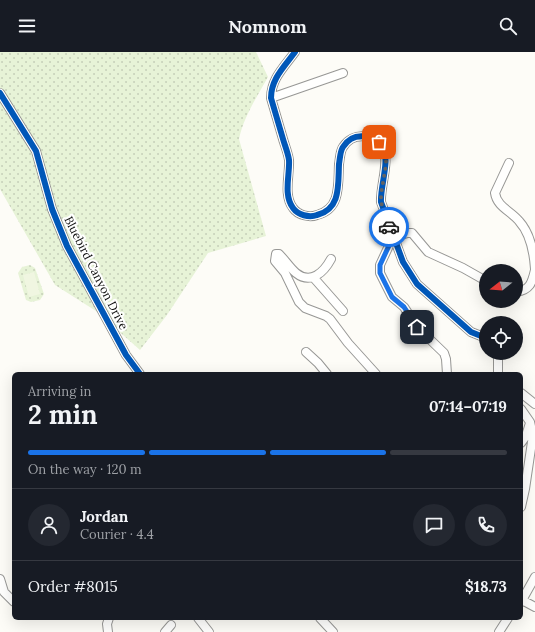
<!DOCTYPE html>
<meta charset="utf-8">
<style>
:root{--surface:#171b24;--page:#242831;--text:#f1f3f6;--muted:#9ea1a6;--line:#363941;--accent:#1a73e8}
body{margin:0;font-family:Lora,serif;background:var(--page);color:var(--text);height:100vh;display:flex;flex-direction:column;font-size:15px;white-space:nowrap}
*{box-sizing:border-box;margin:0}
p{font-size:13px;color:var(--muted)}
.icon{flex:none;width:22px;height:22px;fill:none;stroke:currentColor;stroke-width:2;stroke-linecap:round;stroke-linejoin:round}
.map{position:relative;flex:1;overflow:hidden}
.details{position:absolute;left:12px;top:320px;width:511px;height:248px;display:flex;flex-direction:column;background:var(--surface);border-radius:6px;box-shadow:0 4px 16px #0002}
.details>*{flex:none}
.needle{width:26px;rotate:253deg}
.buttons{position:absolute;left:479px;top:212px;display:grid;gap:8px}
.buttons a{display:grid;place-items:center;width:44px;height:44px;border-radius:50%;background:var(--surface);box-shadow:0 4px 16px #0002;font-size:20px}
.pin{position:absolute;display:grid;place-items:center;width:34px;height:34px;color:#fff;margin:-17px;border-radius:8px;box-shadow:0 2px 6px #0006}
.courier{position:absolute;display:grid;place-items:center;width:40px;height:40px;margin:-20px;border:3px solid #1a73e8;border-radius:50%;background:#fff;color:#222;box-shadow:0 1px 5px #0007}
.overview em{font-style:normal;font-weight:700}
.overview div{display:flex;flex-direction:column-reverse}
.overview{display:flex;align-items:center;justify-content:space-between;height:68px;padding:0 16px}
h1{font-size:26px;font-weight:700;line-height:30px}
.bar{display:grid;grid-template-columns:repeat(4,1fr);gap:6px 4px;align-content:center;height:48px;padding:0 16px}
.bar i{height:5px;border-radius:3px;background:var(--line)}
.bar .active{background:var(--accent)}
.bar p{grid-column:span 4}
.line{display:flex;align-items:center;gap:10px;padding:0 16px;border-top:1px solid var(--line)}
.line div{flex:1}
.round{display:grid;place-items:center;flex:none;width:42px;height:42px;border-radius:21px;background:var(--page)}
header{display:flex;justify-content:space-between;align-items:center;height:52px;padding:0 16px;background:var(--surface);font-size:18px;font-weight:700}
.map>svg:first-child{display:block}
</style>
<header><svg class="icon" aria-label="menu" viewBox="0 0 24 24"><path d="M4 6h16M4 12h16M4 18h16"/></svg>Nomnom<svg class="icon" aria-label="search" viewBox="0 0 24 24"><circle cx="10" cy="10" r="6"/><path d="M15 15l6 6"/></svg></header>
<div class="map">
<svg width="535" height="580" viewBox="0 0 535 580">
<defs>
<pattern id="grass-dots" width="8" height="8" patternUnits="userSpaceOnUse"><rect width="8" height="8" fill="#e7f3d7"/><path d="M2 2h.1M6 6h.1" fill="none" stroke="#c5cfb8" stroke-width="1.8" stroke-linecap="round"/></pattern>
</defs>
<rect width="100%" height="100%" fill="#fdfcf7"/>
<path fill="url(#grass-dots)" d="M 0,0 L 256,0 L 268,25 C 257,45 244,64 239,87 L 266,184 L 208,201 L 167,263 L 140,298 L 96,259 L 55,233 L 0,137 Z
M 30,213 L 35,216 L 44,242 L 40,248 L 31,250 L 26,248 L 18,221 L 22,215 Z"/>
<path fill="#f0f6e1" d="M 34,220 L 40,242 L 29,245 L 23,223 Z"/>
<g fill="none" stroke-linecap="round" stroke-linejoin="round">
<defs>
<path id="minor" d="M 295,0 C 284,15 271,27 271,46 C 275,60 279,73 283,87 C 285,94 288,101 289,108 C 290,122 283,143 293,156 C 298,163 309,166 317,163 C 341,157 338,133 339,112 C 340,107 340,99 343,95 C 353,79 375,82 383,97 C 390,108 380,135 381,150 L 403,210 L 417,232 L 471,280 L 486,286
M 0,41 L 36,99 L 52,157 L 67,194 L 126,303 L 140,322
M 271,46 L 343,21
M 509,111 L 495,141 C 497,155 511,159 519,169 C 530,181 534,201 535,217
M 331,207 C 324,220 311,233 296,221 C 290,216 285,208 279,202 L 276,202 L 275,209 L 285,221 L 299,250 L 305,256 L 326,264 L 330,267 L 348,291 L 376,322
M 313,225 L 343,259
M 516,240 C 530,238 532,231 535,218
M 306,300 L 318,311 L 327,322
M 498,301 L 498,322
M 447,322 L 446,307 L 444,301 L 417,275 L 404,255 L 392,245 L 380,221 L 380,213 L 393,185 L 408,181 L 412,181 L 428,200 L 463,216 L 486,229
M 521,341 L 535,352
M 521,357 L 530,370 L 533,383 L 525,437 L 521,455
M 521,391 L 526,384 L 530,371
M 0,527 L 4,540 L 14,550
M 522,548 L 535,555
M 521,550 L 535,525
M 198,566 L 209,580
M 320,566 L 333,580
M 108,580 L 107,572 L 109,566
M 165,580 L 171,573
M 499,580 L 508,566"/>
</defs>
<use href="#minor" stroke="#979795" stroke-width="10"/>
<use href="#minor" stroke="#fffffe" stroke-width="8"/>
<defs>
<path id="cycleway" d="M 295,0 C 284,15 271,27 271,46 C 275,60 279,73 283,87 C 285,94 288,101 289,108 C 290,122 283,143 293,156 C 298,163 309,166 317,163 C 341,157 338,133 339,112 C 340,107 340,99 343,95 C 353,79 375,82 383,97 C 390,108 380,135 381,150 L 403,210 L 417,232 L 471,280 L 486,286
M 0,41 L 36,99 L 52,157 L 67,194 L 126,303 L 140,322"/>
</defs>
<use href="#cycleway" stroke="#fff" stroke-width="8"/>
<use href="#cycleway" stroke="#0057b8" stroke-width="6"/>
</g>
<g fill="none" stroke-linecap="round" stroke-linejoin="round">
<path stroke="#646362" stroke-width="4" stroke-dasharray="0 7.2" d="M 379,90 L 386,101 L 386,113 L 381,142 L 381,150 L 389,175"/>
<path stroke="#1a73e8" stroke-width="5" d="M 389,175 L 393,185 L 380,213 L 380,221 L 392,245 L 404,255 L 417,275"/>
</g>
<g text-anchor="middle" stroke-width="4" stroke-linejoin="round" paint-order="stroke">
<g font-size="12" fill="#111" stroke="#fff">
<text transform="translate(96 221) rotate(63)" y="4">Bluebird Canyon Drive</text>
</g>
</g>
</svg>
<div class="buttons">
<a><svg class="needle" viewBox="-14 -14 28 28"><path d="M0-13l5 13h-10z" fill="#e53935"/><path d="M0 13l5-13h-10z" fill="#9ea1a6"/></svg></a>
<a><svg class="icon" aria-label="locate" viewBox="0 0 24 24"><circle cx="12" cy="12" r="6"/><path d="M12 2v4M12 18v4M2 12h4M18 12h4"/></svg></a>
</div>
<div class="pin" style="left:379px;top:90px;background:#ea580c"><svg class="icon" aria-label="bag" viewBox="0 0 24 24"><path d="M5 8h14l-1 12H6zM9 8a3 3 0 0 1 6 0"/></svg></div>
<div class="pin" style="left:417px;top:275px;background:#1f2937"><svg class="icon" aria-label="home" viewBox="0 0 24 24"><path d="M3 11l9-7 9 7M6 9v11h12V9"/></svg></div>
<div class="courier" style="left:389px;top:175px"><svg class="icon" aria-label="car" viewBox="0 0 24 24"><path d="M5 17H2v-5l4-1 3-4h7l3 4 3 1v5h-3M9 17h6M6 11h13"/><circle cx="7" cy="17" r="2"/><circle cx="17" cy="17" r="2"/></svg></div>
<section class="details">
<div class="overview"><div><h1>2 min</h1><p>Arriving in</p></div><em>07:14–07:19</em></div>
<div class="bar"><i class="active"></i><i class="active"></i><i class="active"></i><i></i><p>On the way · 120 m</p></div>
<div class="line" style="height:72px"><a class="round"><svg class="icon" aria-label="person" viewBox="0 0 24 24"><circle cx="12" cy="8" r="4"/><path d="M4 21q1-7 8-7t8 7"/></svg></a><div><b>Jordan</b><p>Courier · 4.4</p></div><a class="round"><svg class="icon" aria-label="chat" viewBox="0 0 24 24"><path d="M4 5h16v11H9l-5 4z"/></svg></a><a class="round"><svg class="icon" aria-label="phone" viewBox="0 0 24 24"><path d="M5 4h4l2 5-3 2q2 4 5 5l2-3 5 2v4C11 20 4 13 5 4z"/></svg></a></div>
<div class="line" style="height:52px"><div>Order #8015</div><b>$18.73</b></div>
</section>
</div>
